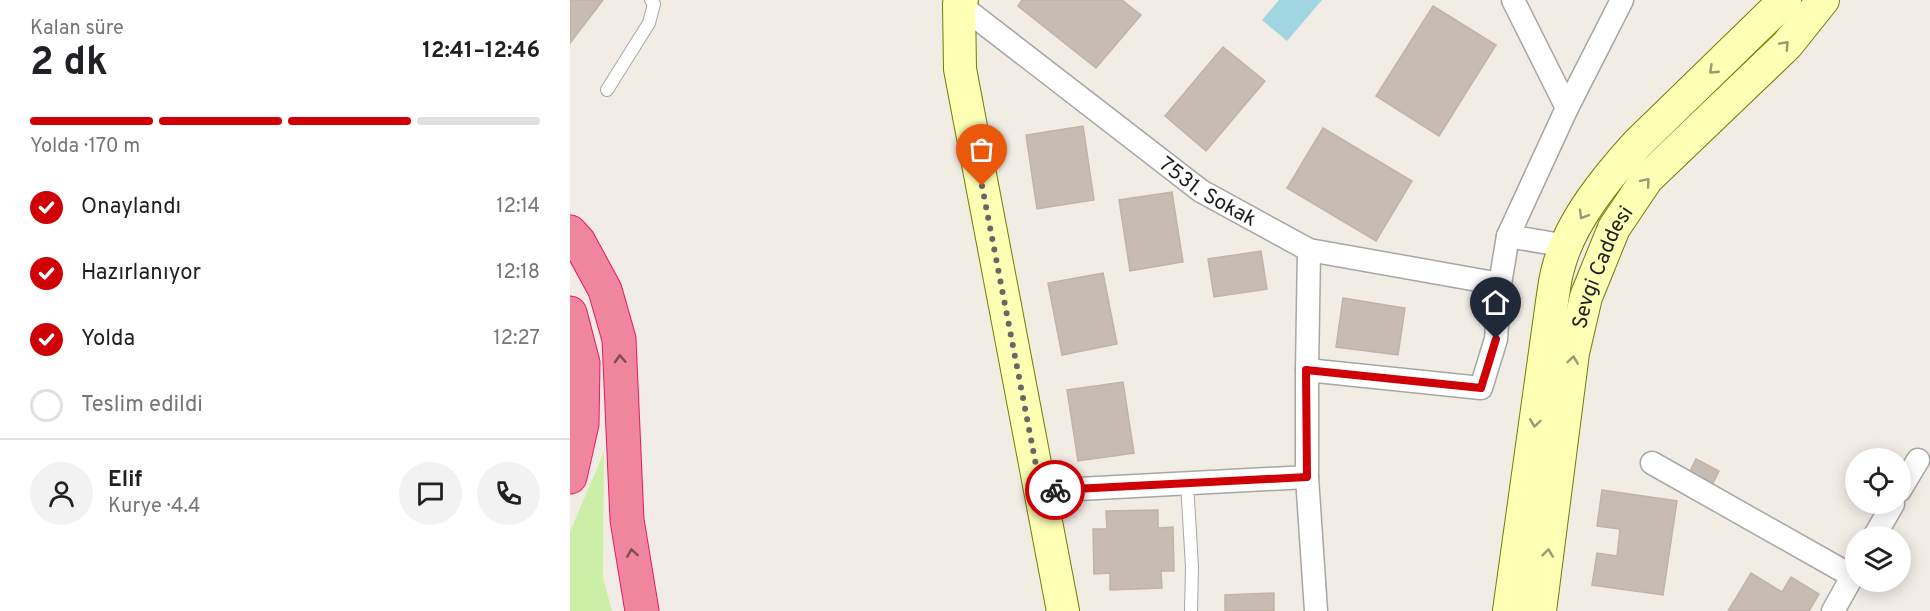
<!DOCTYPE html>
<html lang="tr">
<meta charset="utf-8">
<style>
:root{--surface:#fff;--page:#f2f2f2;--text:#202124;--muted:#757577;--line:#e0e0e0;--accent:#cf0006}
body{margin:0;font-family:Overpass,sans-serif;background:var(--page);color:var(--text);height:100vh;display:flex;flex-direction:column;font-size:22px;white-space:nowrap}
*{box-sizing:border-box;margin:0}
p{font-size:20px;color:var(--muted)}
.icon{flex:none;width:33px;height:33px;fill:none;stroke:currentColor;stroke-width:2;stroke-linecap:round;stroke-linejoin:round}
.map{position:relative;flex:1;overflow:hidden}
.side{display:flex;flex-direction:column;background:var(--surface);width:570px}
.side>*{flex:none}
.tools{position:absolute;left:1275px;top:448px;display:grid;gap:12px}
.tools a{display:grid;place-items:center;width:66px;height:66px;border-radius:50%;background:var(--surface);box-shadow:0 3px 15px #0003;font-size:30px}
.pin{position:absolute;display:grid;place-items:center;width:51px;height:51px;color:#fff;margin:-62px -26px;border-radius:50% 50% 50% 0;rotate:-45deg;box-shadow:0 0 6px #0007}
.pin .icon{rotate:45deg}
.courier{position:absolute;display:grid;place-items:center;width:60px;height:60px;margin:-30px;border:4px solid #cf0006;border-radius:50%;background:#fff;color:#222;box-shadow:0 2px 8px #0007}
.head em{font-style:normal;font-weight:700}
.head div{display:flex;flex-direction:column-reverse}
.head{display:flex;align-items:center;justify-content:space-between;height:102px;padding:0 30px}
h1{font-size:39px;font-weight:700;line-height:45px}
.bar{display:grid;grid-template-columns:repeat(4,1fr);gap:9px 6px;align-content:center;height:72px;padding:0 30px}
.bar i{height:8px;border-radius:4px;background:var(--line)}
.bar .current{background:var(--accent)}
.bar p{grid-column:span 4}
.line{display:flex;align-items:center;gap:15px;padding:0 30px;border-top:2px solid var(--line)}
.line div{flex:1}
.round{display:grid;place-items:center;flex:none;width:63px;height:63px;border-radius:32px;background:var(--page)}
ol{padding:0 30px;list-style:none}
li{display:flex;align-items:center;gap:18px;height:66px}
li p{margin-inline-start:auto}
li .icon{padding:6px;border-radius:50%;background:var(--accent);color:#fff;stroke-width:4}
li:last-child{color:var(--muted)}
li i{width:33px;height:33px;border:3px solid var(--line);border-radius:50%}
main{display:flex;flex:1;min-height:0}
.map>svg:first-child{display:block}
</style>
<main>
<section class="side">
<div class="head"><div><h1>2 dk</h1><p>Kalan süre</p></div><em>12:41–12:46</em></div>
<div class="bar"><i class="current"></i><i class="current"></i><i class="current"></i><i></i><p>Yolda · 170 m</p></div>
<ol>
<li><svg class="icon" aria-label="check" viewBox="0 0 24 24"><path d="M5 12l5 5 9-10"/></svg>Onaylandı<p>12:14</p></li>
<li><svg class="icon" aria-label="check" viewBox="0 0 24 24"><path d="M5 12l5 5 9-10"/></svg>Hazırlanıyor<p>12:18</p></li>
<li><svg class="icon" aria-label="check" viewBox="0 0 24 24"><path d="M5 12l5 5 9-10"/></svg>Yolda<p>12:27</p></li>
<li><i></i>Teslim edildi</li>
</ol>
<div class="line" style="height:108px"><a class="round"><svg class="icon" aria-label="person" viewBox="0 0 24 24"><circle cx="12" cy="8" r="4"/><path d="M4 21q1-7 8-7t8 7"/></svg></a><div><b>Elif</b><p>Kurye · 4.4</p></div><a class="round"><svg class="icon" aria-label="chat" viewBox="0 0 24 24"><path d="M4 5h16v11H9l-5 4z"/></svg></a><a class="round"><svg class="icon" aria-label="phone" viewBox="0 0 24 24"><path d="M5 4h4l2 5-3 2q2 4 5 5l2-3 5 2v4C11 20 4 13 5 4z"/></svg></a></div>
</section>
<div class="map">
<svg width="1360" height="611" viewBox="0 0 1360 611">
<rect width="100%" height="100%" fill="#f1ede5"/>
<path fill="#ccefa7" d="M 34,452 L 33,578 L 42,611 L 0,611 L 0,532 Z"/>
<path fill="#a2d5e2" d="M 709,0 L 752,0 L 717,41 L 692,20 Z"/>
<path fill="#c6bcb4" stroke="#c4b2a6" stroke-width="1.5" d="M 0,0 L 33,0 L 0,43 Z
M 452,0 L 552,0 L 571,15 L 526,68 L 448,6 Z
M 863,6 L 926,45 L 869,136 L 806,96 Z
M 653,47 L 695,81 L 636,151 L 595,116 Z
M 513,126 L 524,200 L 467,209 L 456,135 Z
M 753,128 L 842,181 L 806,241 L 717,188 Z
M 602,192 L 613,262 L 560,271 L 549,200 Z
M 691,251 L 697,289 L 644,297 L 638,259 Z
M 533,273 L 547,344 L 492,355 L 478,283 Z
M 773,298 L 835,308 L 828,355 L 766,347 Z
M 553,382 L 564,453 L 508,461 L 497,390 Z
M 1126,459 L 1149,471 L 1141,487 L 1118,475 Z
M 1032,490 L 1107,501 L 1093,595 L 1022,585 L 1027,553 L 1047,556 L 1050,529 L 1027,526 Z
M 588,510 L 588,528 L 603,527 L 604,571 L 591,571 L 592,588 L 540,590 L 540,573 L 524,574 L 523,529 L 537,529 L 536,511 Z
M 1181,573 L 1212,592 L 1221,577 L 1249,594 L 1239,611 L 1158,611 Z
M 704,593 L 704,611 L 655,611 L 655,595 Z"/>
<g fill="none" stroke-linecap="round" stroke-linejoin="round">
<defs>
<path id="lane" d="M 37,90 L 79,23 L 84,4 L 81,0
M 617,483 L 622,567 L 621,611"/>
<g id="street">
<path d="M 943,0 L 997,108"/>
<path id="s1" d="M 389,4 L 631,191 L 739,250 L 930,284"/>
<path d="M 938,236 L 997,246"/>
<path d="M 737,370 L 739,250"/>
<path d="M 1082,463 L 1282,576"/>
<path d="M 1330,490 L 1348,460"/>
<path d="M 471,491 L 737,477"/>
<path d="M 1304,537 L 1323,504"/>
<path d="M 746,611 L 737,477 L 737,370 L 911,388 L 926,339 L 930,284 L 938,236 L 997,108 L 1052,0"/>
<path d="M 1263,611 L 1286,570"/>
</g>
<g id="secondary">
<path d="M 392,0 L 389,4 L 390,69 L 493,611"/>
<path d="M 939,611 L 982,302 C 984,290 985,277 989,265 C 1001,221 1036,178 1067,144 L 1215,0"/>
<path id="s2" d="M 970,611 L 1003,353 L 1016,297 L 1044,228 L 1077,179 L 1217,45 L 1253,0"/>
</g>
<path id="highway" d="M 0,232 L 9,242 L 35,290 L 49,339 L 57,520 L 72,611
M 0,313 L 13,363 L 12,424 L 0,477"/>
</defs>
<use href="#lane" stroke="#a6a6a6" stroke-width="14"/>
<use href="#street" stroke="#a6a6a6" stroke-width="25"/>
<use href="#secondary" stroke="#737d00" stroke-width="34"/>
<use href="#highway" stroke="#eb1665" stroke-width="35"/>
<use href="#lane" stroke="#fff" stroke-width="12"/>
<use href="#street" stroke="#fff" stroke-width="22"/>
<use href="#secondary" stroke="#fdffb5" stroke-width="32"/>
<use href="#highway" stroke="#ef869d" stroke-width="33"/>
</g>
<defs><path id="oneway-chevron" d="M-2-3.5L2.5 0L-2 3.5" fill="none" stroke-width="1.6" stroke-linecap="round" stroke-linejoin="round" transform="scale(1.5)"/></defs>
<g stroke="#999a72">
<use href="#oneway-chevron" transform="translate(1215 45) rotate(-47)"/>
<use href="#oneway-chevron" transform="translate(1143 70) rotate(136)"/>
<use href="#oneway-chevron" transform="translate(1076 182) rotate(-50)"/>
<use href="#oneway-chevron" transform="translate(1013 215) rotate(121)"/>
<use href="#oneway-chevron" transform="translate(1003 360) rotate(-82)"/>
<use href="#oneway-chevron" transform="translate(965 423) rotate(98)"/>
<use href="#oneway-chevron" transform="translate(978 553) rotate(-83)"/>
</g>
<g stroke="#7d4d58">
<use href="#oneway-chevron" transform="translate(50 359) rotate(-93)"/>
<use href="#oneway-chevron" transform="translate(62 553) rotate(-99)"/>
</g>
<g fill="none" stroke-linecap="round" stroke-linejoin="round">
<path stroke="#686764" stroke-width="6" stroke-dasharray="0 10.8" d="M 412,186 L 471,491 L 485,490"/>
<path stroke="#cf0006" stroke-width="8" d="M 485,490 L 737,477 L 736,370 L 911,388 L 926,339"/>
</g>
<g text-anchor="middle" stroke-width="5" stroke-linejoin="round" paint-order="stroke">
<g font-size="21" fill="#1f1f1f" stroke="#fff">
<text dy="7" stroke="none"><textPath href="#s1" startOffset="312">7531. Sokak</textPath></text>
<text dy="7" stroke="none"><textPath href="#s2" startOffset="351">Sevgi Caddesi</textPath></text>
</g>
</g>
</svg>
<div class="tools">
<a><svg class="icon" aria-label="locate" viewBox="0 0 24 24"><circle cx="12" cy="12" r="6"/><path d="M12 2v4M12 18v4M2 12h4M18 12h4"/></svg></a>
<a><svg class="icon" aria-label="layers" viewBox="0 0 24 24"><path d="M12 4l9 5-9 5-9-5zM3 14l9 5 9-5"/></svg></a>
</div>
<div class="pin" style="left:412px;top:186px;background:#ea580c"><svg class="icon" aria-label="bag" viewBox="0 0 24 24"><path d="M5 8h14l-1 12H6zM9 8a3 3 0 0 1 6 0"/></svg></div>
<div class="pin" style="left:926px;top:339px;background:#1f2937"><svg class="icon" aria-label="home" viewBox="0 0 24 24"><path d="M3 11l9-7 9 7M6 9v11h12V9"/></svg></div>
<div class="courier" style="left:485px;top:490px"><svg class="icon" aria-label="bike" viewBox="0 0 24 24"><circle cx="6" cy="16" r="4"/><circle cx="18" cy="16" r="4"/><path d="M6 16l4-8h5l3 8M10 8l3 8H6M13 5h3"/></svg></div>
</div>
</main>
